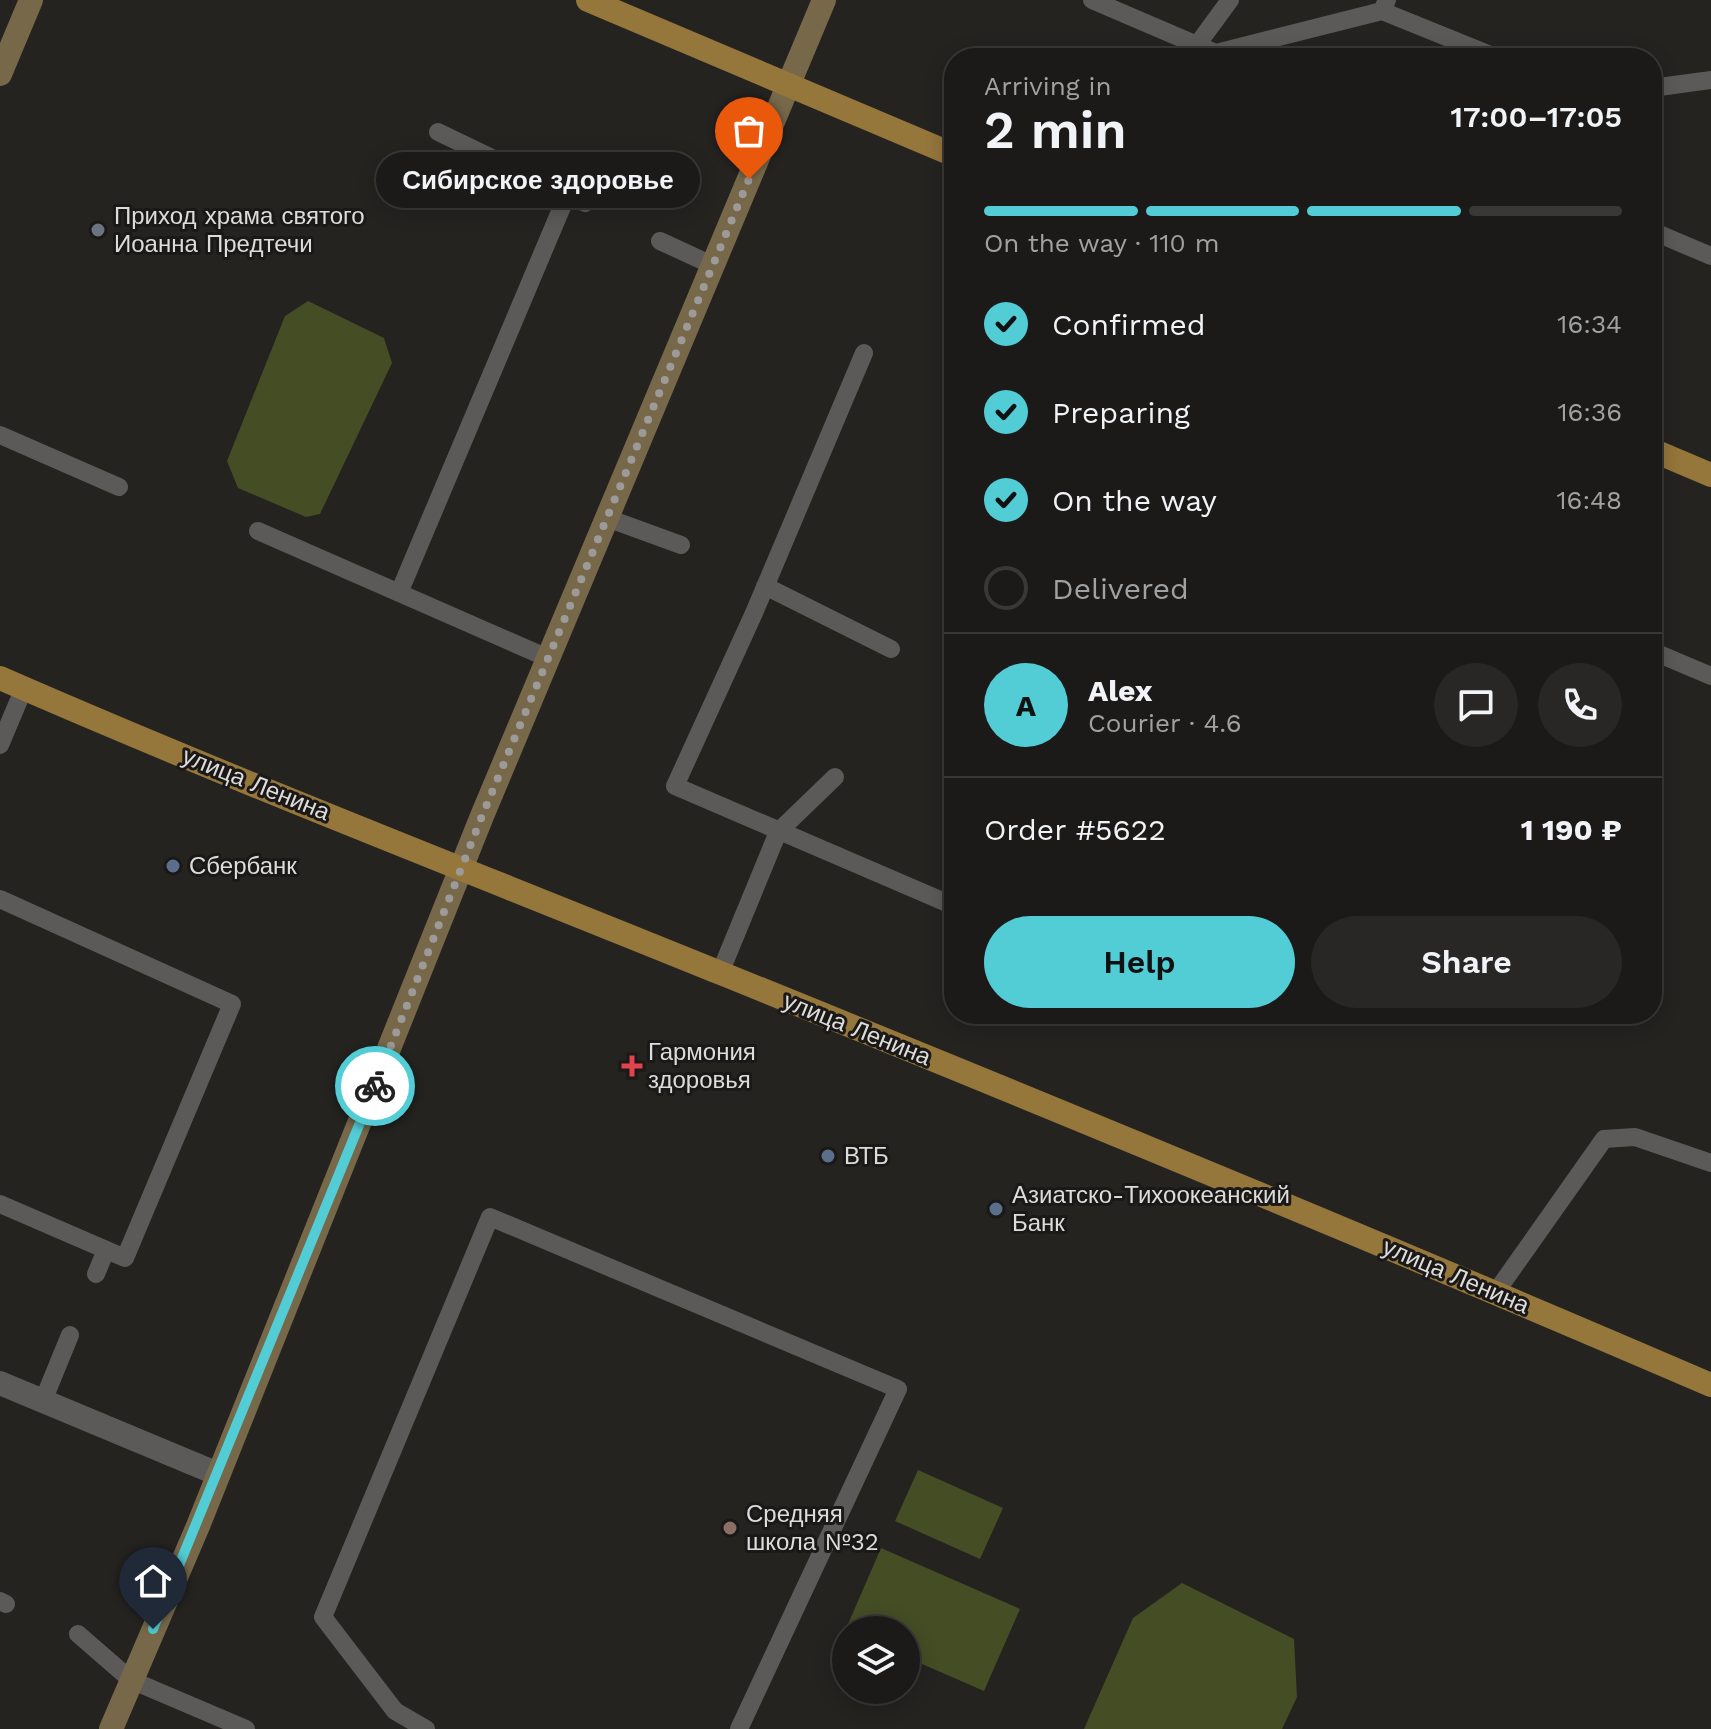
<!DOCTYPE html>
<meta charset="utf-8">
<style>
:root{--surface:#1b1a18;--page:#282725;--text:#f1f3f6;--muted:#a0a1a2;--line:#393837;--accent:#52ccd5}
body{margin:0;font-family:"Work Sans",sans-serif;background:var(--page);color:var(--text);height:100vh;display:flex;flex-direction:column;font-size:30px;white-space:nowrap}
*{box-sizing:border-box;margin:0}
p{font-size:26px;color:var(--muted)}
.icon{flex:none;width:44px;height:44px;fill:none;stroke:currentColor;stroke-width:2;stroke-linecap:round;stroke-linejoin:round}
.map{position:relative;flex:1;overflow:hidden}
.sheet{position:absolute;left:944px;top:48px;width:718px;height:976px;display:flex;flex-direction:column;background:var(--surface);border-radius:32px;box-shadow:0 4px 20px #0003,0 0 0 2px var(--line)}
.sheet>*{flex:none}
.controls{position:absolute;left:832px;top:1616px;display:grid;gap:16px}
.controls a{display:grid;place-items:center;width:88px;height:88px;border-radius:50%;background:var(--surface);box-shadow:0 4px 20px #0003,0 0 0 2px var(--line);font-size:40px}
.pin{position:absolute;display:grid;place-items:center;width:68px;height:68px;color:#fff;margin:-82px -34px;border-radius:50% 50% 50% 0;rotate:-45deg;box-shadow:0 0 8px #0007}
.pin .icon{rotate:45deg}
.courier{position:absolute;display:grid;place-items:center;width:80px;height:80px;margin:-40px;border:6px solid #52ccd5;border-radius:50%;background:#fff;color:#222;box-shadow:0 2px 10px #0007}
.bubble{position:absolute;height:56px;border-radius:28px;background:var(--surface);box-shadow:0 4px 20px #0003,0 0 0 2px var(--line);font-size:26px;font-weight:600;line-height:56px;text-align:center}
.head em{font-style:normal;font-weight:600}
.head div{display:flex;flex-direction:column-reverse}
.head{display:flex;align-items:center;justify-content:space-between;height:136px;padding:0 40px}
h1{font-size:52px;font-weight:600;line-height:60px}
.bar{display:grid;grid-template-columns:repeat(4,1fr);gap:12px 8px;align-content:center;height:96px;padding:0 40px}
.bar i{height:10px;border-radius:6px;background:var(--line)}
.bar .on{background:var(--accent)}
.bar p{grid-column:span 4}
.line{display:flex;align-items:center;gap:20px;padding:0 40px;border-top:2px solid var(--line)}
.line div{flex:1}
.round{display:grid;place-items:center;flex:none;width:84px;height:84px;border-radius:42px;background:var(--page)}
ol{padding:0 40px;list-style:none}
li{display:flex;align-items:center;gap:24px;height:88px}
li p{margin-inline-start:auto}
li .icon{padding:8px;border-radius:50%;background:var(--accent);color:#111;stroke-width:4}
li:last-child{color:var(--muted)}
li i{width:44px;height:44px;border:4px solid var(--line);border-radius:50%}
.cta{display:flex;gap:16px;margin-top:auto;padding:16px 40px}
.cta a{flex:1;height:92px;border-radius:48px;background:var(--accent);color:#111;font-size:32px;font-weight:600;line-height:92px;text-align:center}
.cta a+a{background:var(--page);color:var(--text)}
.map>svg:first-child{display:block}
</style>
<div class="map">
<svg width="1711" height="1729" viewBox="0 0 1711 1729">
<rect width="100%" height="100%" fill="#242320"/>
<path fill="#454d25" d="M 308,301 L 384,338 L 392,363 L 320,514 L 306,517 L 238,488 L 227,461 L 285,316 Z
M 918,1470 L 1003,1508 L 980,1559 L 895,1521 Z
M 881,1548 L 1020,1609 L 984,1691 L 906,1657 L 906,1630 L 845,1631 Z
M 1182,1583 L 1294,1639 L 1297,1697 L 1282,1729 L 1084,1729 L 1133,1618 Z"/>
<g fill="none" stroke-linecap="round" stroke-linejoin="round">
<path stroke="#5c5a58" stroke-width="18" d="M 1092,0 L 1225,57
M 1382,11 L 1498,58
M 1197,45 L 1230,0
M 1216,53 L 1382,11 L 1387,0
M 1652,88 L 1711,80
M 438,132 L 585,203
M 1652,231 L 1711,256
M 660,241 L 712,265
M 864,353 L 754,613 L 675,786 L 954,906
M 0,435 L 119,487
M 607,518 L 681,545
M 258,531 L 550,659
M 765,586 L 891,649
M 399,593 L 567,195
M 1652,651 L 1711,676
M 0,745 L 24,688
M 0,899 L 232,1004 L 125,1258 L 0,1204
M 720,973 L 778,832 L 835,777
M 96,1274 L 106,1250
M 1496,1292 L 1604,1139 L 1635,1137 L 1711,1163
M 43,1401 L 70,1335
M 0,1601 L 6,1604
M 78,1634 L 131,1680 L 246,1729
M 426,1729 L 395,1711 L 323,1617 L 490,1217 L 898,1389 L 739,1729"/>
<path stroke="#5c5a58" stroke-width="24" d="M 0,1383 L 218,1474"/>
<path stroke="#78684a" stroke-width="24" d="M 0,74 L 31,0
M 111,1729 L 198,1526 L 482,816 L 824,0"/>
<path stroke="#95763b" stroke-width="24" d="M 588,0 L 954,155
M 1652,450 L 1711,475
M 0,678 C 238,782 482,876 723,974 C 1054,1108 1383,1244 1711,1385"/>
</g>
<g fill="none" stroke-linecap="round" stroke-linejoin="round">
<path stroke="#9c9b9a" stroke-width="8" stroke-dasharray="0 14.4" d="M 375,1086 L 482,816 L 749,179"/>
<path stroke="#52ccd5" stroke-width="10" d="M 153,1629 L 375,1086"/>
</g>
<circle fill="#6b7280" stroke="#1b1917" stroke-width="3" cx="98" cy="230" r="8"/>
<g fill="#5c6f8a" stroke="#1b1917" stroke-width="3">
<circle cx="173" cy="866" r="8"/>
<circle cx="828" cy="1156" r="8"/>
<circle cx="996" cy="1209" r="8"/>
</g>
<path fill="#e0444e" stroke="#1b1917" stroke-width="3" d="M628 1054h8v8h8v8h-8v8h-8v-8h-8v-8h8z"/>
<circle fill="#8d6e63" stroke="#1b1917" stroke-width="3" cx="730" cy="1528" r="8"/>
<g text-anchor="middle" stroke-width="6" stroke-linejoin="round" paint-order="stroke">
<g font-size="24" fill="#dddcdb" stroke="#1b1917" text-anchor="start">
<text x="114" y="224">Приход храма святого<tspan x="114" dy="28">Иоанна Предтечи</tspan></text>
<text x="189" y="874">Сбербанк</text>
<text x="648" y="1060">Гармония<tspan x="648" dy="28">здоровья</tspan></text>
<text x="844" y="1164">ВТБ</text>
<text x="1012" y="1203">Азиатско-Тихоокеанский<tspan x="1012" dy="28">Банк</tspan></text>
<text x="746" y="1522">Средняя<tspan x="746" dy="28">школа №32</tspan></text>
</g>
<g font-size="24" fill="#dddcdb" stroke="#1b1917">
<text transform="translate(256 784) rotate(22)" y="8">улица Ленина</text>
<text transform="translate(857 1029) rotate(22)" y="8">улица Ленина</text>
<text transform="translate(1456 1276) rotate(23)" y="8">улица Ленина</text>
</g>
</g>
</svg>
<div class="controls">
<a><svg class="icon" aria-label="layers" viewBox="0 0 24 24"><path d="M12 4l9 5-9 5-9-5zM3 14l9 5 9-5"/></svg></a>
</div>
<div class="pin" style="left:749px;top:179px;background:#ea580c"><svg class="icon" aria-label="bag" viewBox="0 0 24 24"><path d="M5 8h14l-1 12H6zM9 8a3 3 0 0 1 6 0"/></svg></div>
<div class="pin" style="left:153px;top:1629px;background:#1f2937"><svg class="icon" aria-label="home" viewBox="0 0 24 24"><path d="M3 11l9-7 9 7M6 9v11h12V9"/></svg></div>
<div class="courier" style="left:375px;top:1086px"><svg class="icon" aria-label="bike" viewBox="0 0 24 24"><circle cx="6" cy="16" r="4"/><circle cx="18" cy="16" r="4"/><path d="M6 16l4-8h5l3 8M10 8l3 8H6M13 5h3"/></svg></div>
<div class="bubble" style="left:376px;top:152px;width:324px">Сибирское здоровье</div>
<section class="sheet">
<div class="head"><div><h1>2 min</h1><p>Arriving in</p></div><em>17:00–17:05</em></div>
<div class="bar"><i class="on"></i><i class="on"></i><i class="on"></i><i></i><p>On the way · 110 m</p></div>
<ol>
<li><svg class="icon" aria-label="check" viewBox="0 0 24 24"><path d="M5 12l5 5 9-10"/></svg>Confirmed<p>16:34</p></li>
<li><svg class="icon" aria-label="check" viewBox="0 0 24 24"><path d="M5 12l5 5 9-10"/></svg>Preparing<p>16:36</p></li>
<li><svg class="icon" aria-label="check" viewBox="0 0 24 24"><path d="M5 12l5 5 9-10"/></svg>On the way<p>16:48</p></li>
<li><i></i>Delivered</li>
</ol>
<div class="line" style="height:144px"><b class="round" style="background:var(--accent);color:#111">A</b><div><b>Alex</b><p>Courier · 4.6</p></div><a class="round"><svg class="icon" aria-label="chat" viewBox="0 0 24 24"><path d="M4 5h16v11H9l-5 4z"/></svg></a><a class="round"><svg class="icon" aria-label="phone" viewBox="0 0 24 24"><path d="M5 4h4l2 5-3 2q2 4 5 5l2-3 5 2v4C11 20 4 13 5 4z"/></svg></a></div>
<div class="line" style="height:104px"><div>Order #5622</div><b>1 190 ₽</b></div>
<div class="cta"><a>Help</a><a>Share</a></div>
</section>
</div>
